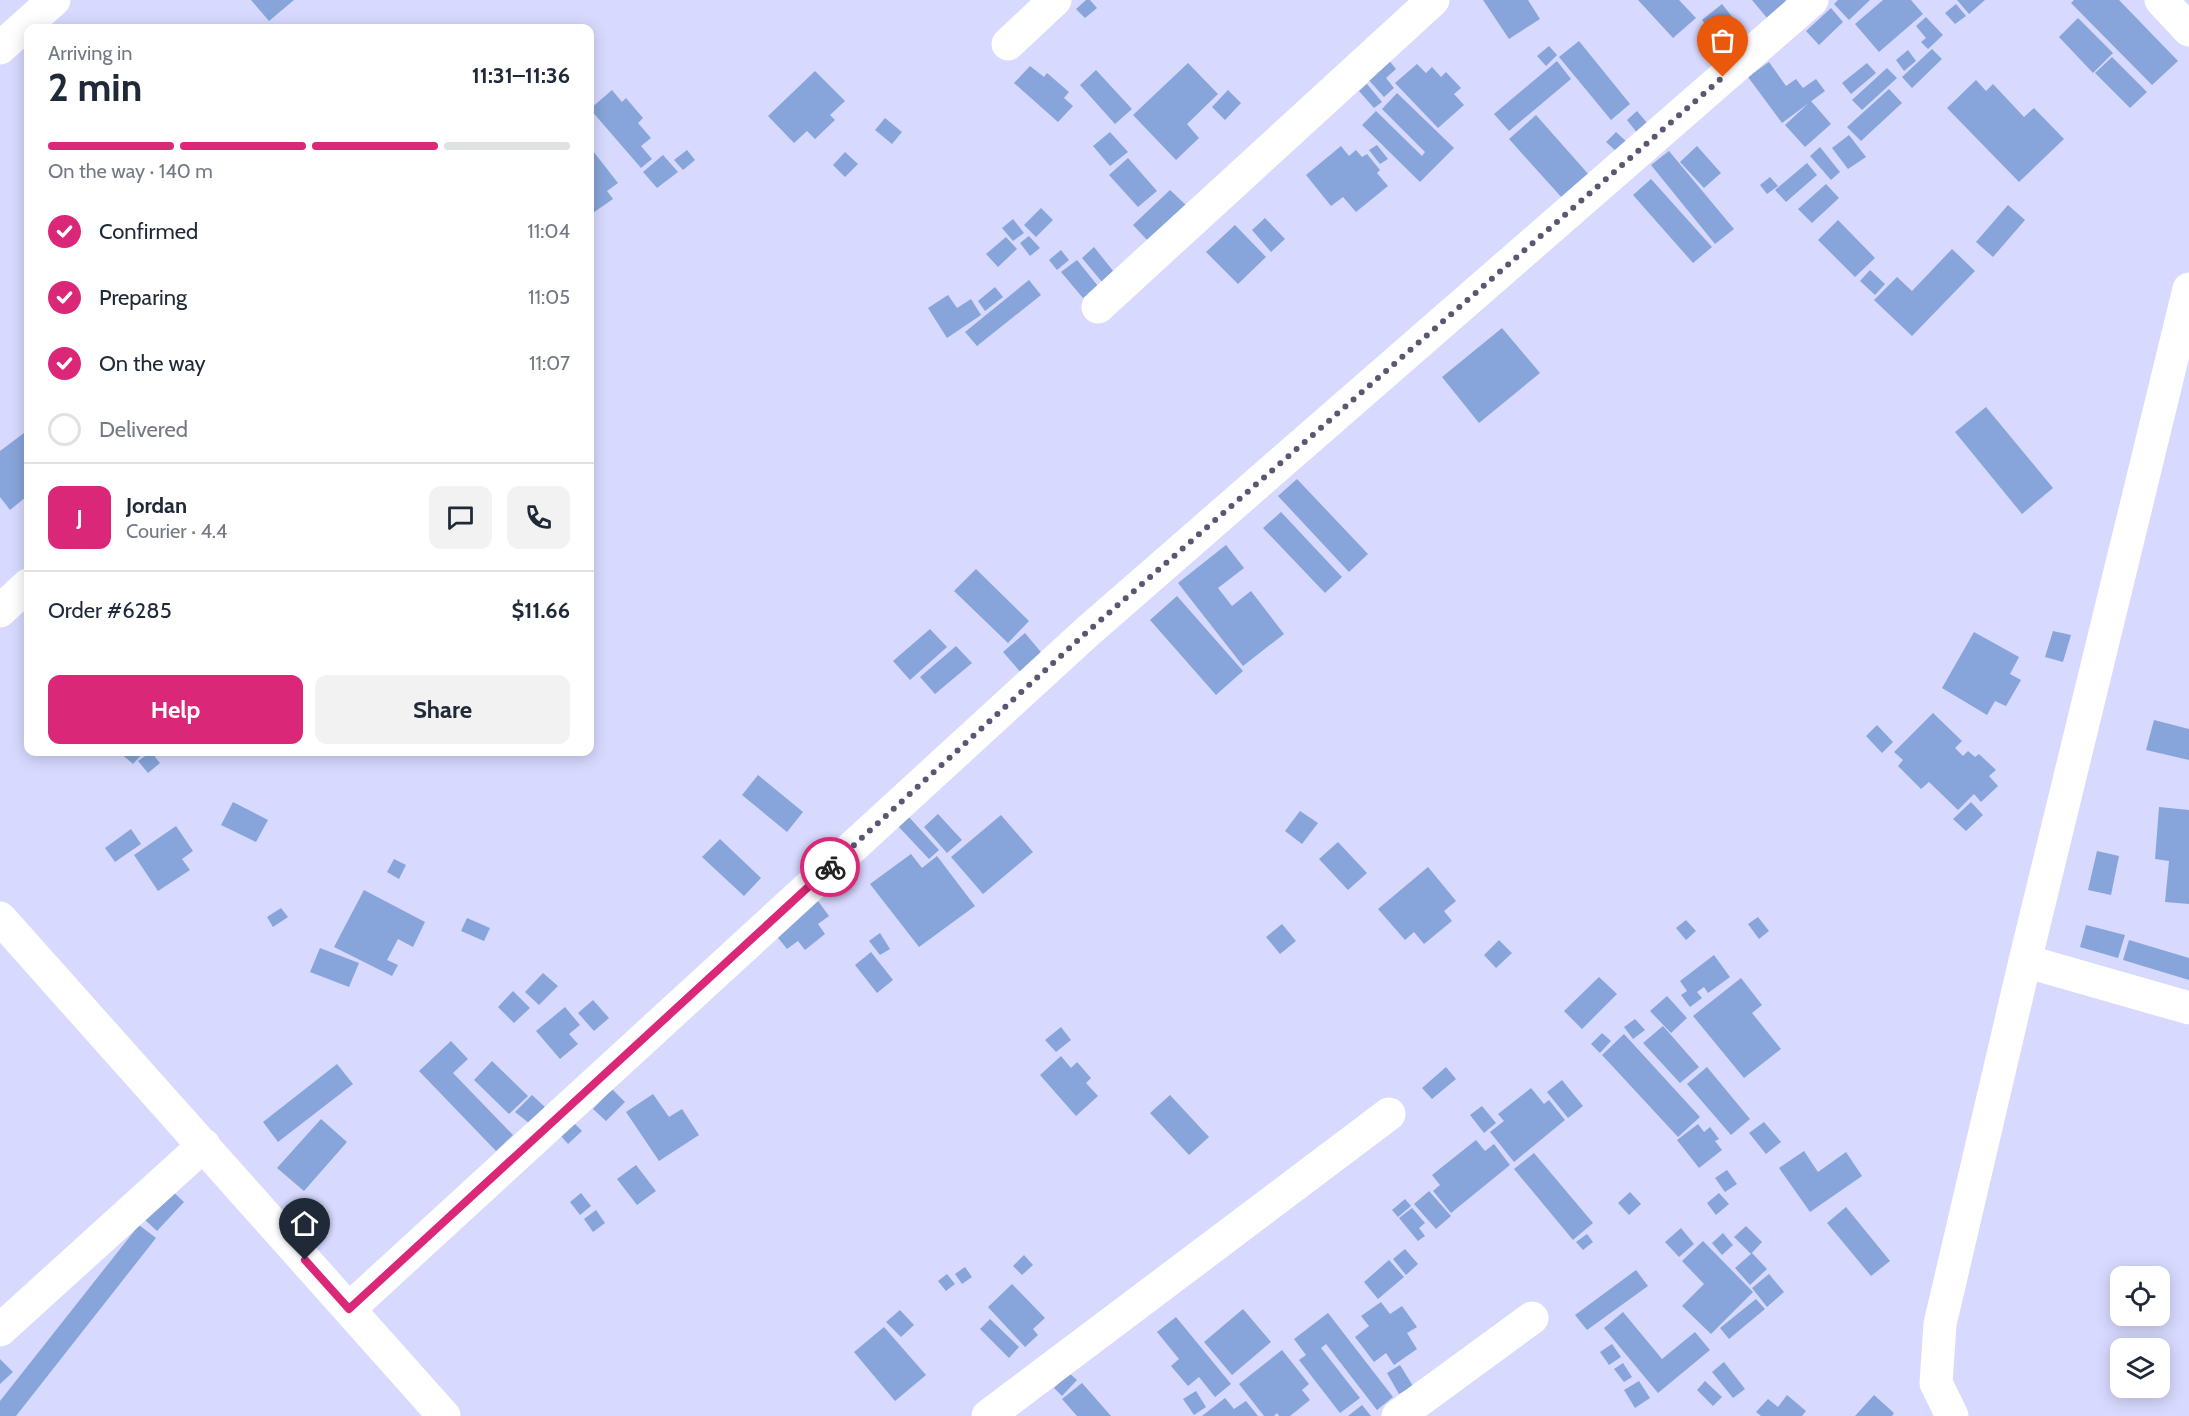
<!DOCTYPE html>
<meta charset="utf-8">
<style>
:root{--surface:#fff;--page:#f2f2f3;--text:#1f2937;--muted:#747a83;--line:#e0e1e3;--accent:#db2777}
body{margin:0;font-family:Cabin,sans-serif;background:var(--page);color:var(--text);height:100vh;display:flex;flex-direction:column;font-size:22px;white-space:nowrap}
*{box-sizing:border-box;margin:0}
p{font-size:20px;color:var(--muted)}
.icon{flex:none;width:33px;height:33px;fill:none;stroke:currentColor;stroke-width:2;stroke-linecap:round;stroke-linejoin:round}
.map{position:relative;flex:1;overflow:hidden}
.panel{position:absolute;left:24px;top:24px;width:570px;height:732px;display:flex;flex-direction:column;background:var(--surface);border-radius:12px;box-shadow:0 3px 15px #0003}
.panel>*{flex:none}
.buttons{position:absolute;left:2110px;top:1266px;display:grid;gap:12px}
.buttons a{display:grid;place-items:center;width:60px;height:60px;border-radius:12px;background:var(--surface);box-shadow:0 3px 15px #0003;font-size:30px}
.pin{position:absolute;display:grid;place-items:center;width:51px;height:51px;color:#fff;margin:-62px -26px;border-radius:50% 50% 50% 0;rotate:-45deg;box-shadow:0 0 6px #0007}
.pin .icon{rotate:45deg}
.courier{position:absolute;display:grid;place-items:center;width:60px;height:60px;margin:-30px;border:4px solid #db2777;border-radius:50%;background:#fff;color:#222;box-shadow:0 2px 8px #0007}
.headline em{font-style:normal;font-weight:800}
.headline div{display:flex;flex-direction:column-reverse}
.headline{display:flex;align-items:center;justify-content:space-between;height:102px;padding:0 24px}
h1{font-size:39px;font-weight:800;line-height:45px}
.bar{display:grid;grid-template-columns:repeat(4,1fr);gap:9px 6px;align-content:center;height:72px;padding:0 24px}
.bar i{height:8px;border-radius:4px;background:var(--line)}
.bar .selected{background:var(--accent)}
.bar p{grid-column:span 4}
.line{display:flex;align-items:center;gap:15px;padding:0 24px;border-top:2px solid var(--line)}
.line div{flex:1}
.round{display:grid;place-items:center;flex:none;width:63px;height:63px;border-radius:12px;background:var(--page)}
ol{padding:0 24px;list-style:none}
li{display:flex;align-items:center;gap:18px;height:66px}
li p{margin-inline-start:auto}
li .icon{padding:6px;border-radius:50%;background:var(--accent);color:#fff;stroke-width:4}
li:last-child{color:var(--muted)}
li i{width:33px;height:33px;border:3px solid var(--line);border-radius:50%}
.cta{display:flex;gap:12px;margin-top:auto;padding:12px 24px}
.cta a{flex:1;height:69px;border-radius:12px;background:var(--accent);color:#fff;font-size:24px;font-weight:800;line-height:69px;text-align:center}
.cta a+a{background:var(--page);color:var(--text)}
.map>svg:first-child{display:block}
</style>
<div class="map">
<svg width="2189" height="1416" viewBox="0 0 2189 1416">
<rect width="100%" height="100%" fill="#d7d9fe"/>
<path fill="#87a5da" d="M 251,0 L 294,0 L 269,21 Z
M 1086,0 L 1090,0 L 1097,8 L 1085,18 L 1076,9 Z
M 1483,0 L 1528,0 L 1540,19 L 1509,39 Z
M 1638,0 L 1679,0 L 1696,18 L 1673,38 Z
M 1752,0 L 1785,0 L 1787,2 L 1767,18 Z
M 1838,0 L 1870,0 L 1849,20 L 1834,4 Z
M 1883,0 L 1911,0 L 1923,14 L 1879,52 L 1855,24 Z
M 1957,0 L 1985,0 L 1969,14 Z
M 2074,0 L 2119,0 L 2178,61 L 2152,85 L 2071,3 Z
M 1722,4 L 1742,29 L 1721,45 L 1702,20 Z
M 1956,4 L 1966,16 L 1955,24 L 1945,13 Z
M 1831,8 L 1843,22 L 1819,45 L 1806,31 Z
M 1926,17 L 1943,35 L 1928,49 L 1921,42 L 1926,38 L 1916,26 Z
M 2078,18 L 2113,53 L 2093,73 L 2059,37 Z
M 1579,41 L 1630,104 L 1611,120 L 1559,57 Z
M 1549,46 L 1557,55 L 1546,66 L 1537,56 Z
M 1932,49 L 1942,59 L 1912,88 L 1902,77 Z
M 1908,50 L 1916,61 L 1904,71 L 1896,60 Z
M 2112,57 L 2147,92 L 2130,108 L 2095,73 Z
M 1388,59 L 1396,69 L 1386,78 L 1394,88 L 1384,97 L 1367,78 Z
M 1557,61 L 1571,79 L 1509,131 L 1494,114 Z
M 1769,62 L 1786,86 L 1796,79 L 1803,88 L 1816,79 L 1825,91 L 1782,123 L 1748,77 Z
M 1188,63 L 1218,94 L 1187,124 L 1199,138 L 1176,160 L 1133,115 Z
M 1867,63 L 1876,73 L 1851,94 L 1842,83 Z
M 1417,64 L 1426,73 L 1432,67 L 1441,77 L 1446,72 L 1461,88 L 1454,94 L 1464,105 L 1438,128 L 1395,83 Z
M 1030,66 L 1044,77 L 1047,73 L 1069,92 L 1064,98 L 1073,106 L 1058,122 L 1014,83 Z
M 1887,68 L 1897,78 L 1862,110 L 1852,100 Z
M 1096,70 L 1132,109 L 1115,124 L 1080,85 Z
M 815,71 L 845,101 L 830,115 L 835,120 L 815,139 L 807,131 L 794,143 L 768,116 Z
M 1976,80 L 1986,91 L 1993,84 L 2024,117 L 2034,108 L 2064,139 L 2019,182 L 1947,108 Z
M 1367,84 L 1382,102 L 1374,108 L 1359,91 Z
M 1889,89 L 1902,103 L 1861,141 L 1847,127 Z
M 612,90 L 622,102 L 626,98 L 643,118 L 638,123 L 651,138 L 641,146 L 652,159 L 641,168 L 590,109 Z
M 1228,90 L 1241,103 L 1225,120 L 1212,107 Z
M 1397,93 L 1454,148 L 1420,182 L 1362,125 L 1376,111 L 1422,156 L 1425,152 L 1382,109 Z
M 1811,101 L 1831,124 L 1805,147 L 1785,125 Z
M 1637,111 L 1648,124 L 1638,134 L 1627,120 Z
M 1536,115 L 1590,176 L 1563,199 L 1509,139 Z
M 885,118 L 902,132 L 892,144 L 875,130 Z
M 1110,132 L 1128,152 L 1110,166 L 1093,146 Z
M 1616,132 L 1628,143 L 1618,153 L 1606,142 Z
M 1849,135 L 1866,157 L 1848,169 L 1832,148 Z
M 1377,145 L 1388,159 L 1380,164 L 1369,150 Z
M 1341,146 L 1349,156 L 1356,150 L 1362,157 L 1367,154 L 1380,170 L 1377,173 L 1388,186 L 1356,212 L 1343,197 L 1331,206 L 1306,175 Z
M 1697,146 L 1721,173 L 1704,188 L 1680,162 Z
M 1820,147 L 1840,172 L 1831,180 L 1810,156 Z
M 687,150 L 695,160 L 683,170 L 674,160 Z
M 593,151 L 618,183 L 607,191 L 613,199 L 590,215 L 593,220 L 590,223 L 590,154 Z
M 1669,151 L 1734,229 L 1715,244 L 1651,165 Z
M 845,152 L 858,164 L 845,177 L 833,165 Z
M 663,155 L 678,172 L 657,188 L 643,172 Z
M 1128,158 L 1157,191 L 1138,207 L 1109,175 Z
M 1807,163 L 1817,175 L 1786,202 L 1775,190 Z
M 1770,177 L 1778,186 L 1767,194 L 1760,185 Z
M 1651,179 L 1712,247 L 1693,263 L 1633,195 Z
M 1826,184 L 1839,198 L 1812,223 L 1798,209 Z
M 1170,190 L 1187,206 L 1149,242 L 1133,225 Z
M 2008,205 L 2025,220 L 1993,257 L 1976,242 Z
M 1041,208 L 1053,220 L 1036,237 L 1024,225 Z
M 1265,218 L 1285,239 L 1271,252 L 1252,230 Z
M 1013,219 L 1024,233 L 1013,241 L 1002,228 Z
M 1838,220 L 1875,258 L 1855,277 L 1818,240 Z
M 1235,225 L 1266,257 L 1238,284 L 1206,252 Z
M 1029,236 L 1040,248 L 1030,256 L 1020,243 Z
M 1006,237 L 1017,249 L 998,267 L 986,254 Z
M 1094,247 L 1114,272 L 1102,282 L 1082,258 Z
M 1952,249 L 1975,271 L 1912,336 L 1874,300 L 1897,277 L 1912,291 Z
M 1061,250 L 1069,260 L 1057,270 L 1049,260 Z
M 1077,260 L 1098,286 L 1083,298 L 1061,272 Z
M 1870,270 L 1885,284 L 1875,295 L 1860,281 Z
M 1029,280 L 1041,295 L 977,346 L 965,332 Z
M 995,287 L 1003,297 L 985,311 L 978,301 Z
M 948,295 L 957,308 L 971,299 L 981,315 L 947,338 L 928,308 Z
M 1502,328 L 1540,373 L 1479,423 L 1442,377 Z
M 1986,407 L 2053,488 L 2022,514 L 1955,432 Z
M 28,430 L 28,501 L 26,497 L 10,510 L 0,497 L 0,451 Z
M 1297,479 L 1368,554 L 1349,572 L 1278,496 Z
M 1281,512 L 1342,577 L 1325,593 L 1263,528 Z
M 1226,545 L 1244,568 L 1218,588 L 1232,606 L 1251,591 L 1284,634 L 1243,666 L 1178,583 Z
M 976,569 L 1029,621 L 1008,643 L 954,591 Z
M 1177,596 L 1243,671 L 1216,695 L 1150,620 Z
M 930,629 L 947,647 L 910,680 L 893,661 Z
M 2053,631 L 2071,635 L 2063,662 L 2045,657 Z
M 1974,632 L 2019,657 L 2010,674 L 2021,680 L 2006,706 L 1995,701 L 1987,715 L 1942,688 Z
M 1025,633 L 1045,657 L 1023,675 L 1003,652 Z
M 956,646 L 972,663 L 935,694 L 920,677 Z
M 1933,713 L 1962,741 L 1955,748 L 1963,756 L 1968,751 L 1975,757 L 1979,754 L 1996,770 L 1989,776 L 1998,786 L 1981,802 L 1974,794 L 1958,810 L 1929,782 L 1921,789 L 1898,766 L 1903,760 L 1894,752 Z
M 2154,720 L 2189,729 L 2189,760 L 2146,750 Z
M 1877,725 L 1893,742 L 1882,753 L 1866,736 Z
M 119,752 L 144,752 L 133,764 Z
M 151,752 L 160,763 L 148,773 L 138,761 Z
M 758,775 L 803,812 L 787,832 L 742,795 Z
M 233,802 L 268,820 L 256,842 L 221,825 Z
M 1971,802 L 1983,815 L 1966,831 L 1953,819 Z
M 2159,807 L 2189,810 L 2189,904 L 2165,902 L 2169,861 L 2155,859 Z
M 1300,811 L 1318,823 L 1302,844 L 1285,831 Z
M 938,814 L 962,840 L 947,853 L 924,827 Z
M 1001,815 L 1033,852 L 983,894 L 951,857 Z
M 908,816 L 939,850 L 929,859 L 897,825 Z
M 176,826 L 193,851 L 182,859 L 190,870 L 158,891 L 134,855 Z
M 131,829 L 141,844 L 115,862 L 105,848 Z
M 720,839 L 761,878 L 744,896 L 702,857 Z
M 1338,842 L 1367,873 L 1348,890 L 1319,859 Z
M 2097,851 L 2119,856 L 2111,895 L 2088,890 Z
M 911,854 L 922,868 L 937,856 L 975,906 L 919,947 L 870,884 Z
M 394,859 L 406,865 L 399,879 L 387,872 Z
M 1428,867 L 1456,901 L 1444,911 L 1452,921 L 1424,944 L 1414,932 L 1405,940 L 1378,909 Z
M 364,890 L 425,922 L 413,947 L 398,939 L 387,960 L 398,965 L 392,976 L 334,947 Z
M 818,901 L 829,916 L 818,924 L 825,934 L 805,950 L 798,941 L 787,949 L 775,934 Z
M 281,908 L 288,917 L 273,927 L 267,917 Z
M 1758,917 L 1769,931 L 1759,939 L 1748,924 Z
M 467,918 L 490,928 L 484,941 L 461,931 Z
M 1686,920 L 1696,931 L 1686,940 L 1676,928 Z
M 1282,924 L 1296,941 L 1280,954 L 1266,937 Z
M 2086,925 L 2125,935 L 2118,958 L 2080,947 Z
M 880,933 L 890,949 L 880,955 L 869,941 Z
M 1499,940 L 1512,953 L 1496,968 L 1484,955 Z
M 2129,940 L 2189,958 L 2189,980 L 2123,960 Z
M 320,948 L 359,963 L 349,987 L 310,972 Z
M 871,952 L 893,980 L 877,993 L 855,965 Z
M 1714,955 L 1730,977 L 1708,993 L 1704,987 L 1697,992 L 1702,998 L 1690,1007 L 1681,995 L 1687,991 L 1680,981 Z
M 543,973 L 558,986 L 539,1005 L 525,992 Z
M 1599,977 L 1617,994 L 1582,1029 L 1564,1011 Z
M 1741,978 L 1762,1005 L 1752,1013 L 1781,1049 L 1744,1078 L 1693,1016 Z
M 513,991 L 530,1008 L 514,1023 L 498,1007 Z
M 1667,996 L 1687,1018 L 1671,1033 L 1650,1011 Z
M 593,1000 L 609,1018 L 594,1031 L 578,1013 Z
M 565,1007 L 580,1025 L 569,1034 L 578,1044 L 560,1059 L 536,1031 Z
M 1635,1019 L 1645,1030 L 1633,1039 L 1624,1027 Z
M 1663,1026 L 1699,1067 L 1680,1083 L 1643,1043 Z
M 1061,1027 L 1071,1040 L 1056,1052 L 1045,1040 Z
M 1602,1033 L 1611,1041 L 1600,1053 L 1591,1044 Z
M 1624,1034 L 1700,1117 L 1678,1137 L 1602,1055 Z
M 451,1041 L 468,1059 L 453,1073 L 513,1135 L 496,1151 L 419,1071 Z
M 1061,1056 L 1071,1068 L 1077,1062 L 1091,1078 L 1086,1083 L 1098,1096 L 1076,1116 L 1040,1075 Z
M 492,1061 L 528,1096 L 509,1114 L 474,1080 Z
M 337,1064 L 353,1084 L 278,1142 L 263,1122 Z
M 1446,1067 L 1456,1079 L 1432,1099 L 1422,1088 Z
M 1707,1067 L 1750,1119 L 1731,1135 L 1687,1084 Z
M 1562,1080 L 1583,1106 L 1568,1118 L 1547,1092 Z
M 1531,1088 L 1544,1104 L 1549,1100 L 1565,1120 L 1514,1162 L 1490,1132 L 1504,1121 L 1498,1114 Z
M 612,1089 L 625,1102 L 606,1121 L 593,1109 Z
M 653,1094 L 669,1117 L 682,1109 L 699,1135 L 659,1161 L 626,1112 Z
M 532,1095 L 545,1107 L 529,1123 L 515,1112 Z
M 1170,1095 L 1209,1137 L 1189,1155 L 1150,1113 Z
M 1482,1106 L 1496,1123 L 1484,1133 L 1470,1115 Z
M 321,1119 L 347,1142 L 304,1191 L 277,1168 Z
M 1764,1122 L 1781,1142 L 1766,1154 L 1749,1133 Z
M 574,1123 L 582,1131 L 568,1144 L 560,1135 Z
M 1698,1124 L 1704,1132 L 1710,1127 L 1719,1139 L 1715,1141 L 1722,1150 L 1699,1168 L 1677,1140 Z
M 1476,1140 L 1485,1151 L 1494,1144 L 1510,1165 L 1451,1213 L 1433,1191 L 1440,1185 L 1432,1175 Z
M 1804,1151 L 1818,1172 L 1846,1152 L 1862,1176 L 1810,1212 L 1779,1168 Z
M 1534,1153 L 1593,1223 L 1573,1240 L 1514,1169 Z
M 636,1165 L 656,1191 L 637,1205 L 617,1179 Z
M 1727,1170 L 1737,1184 L 1725,1192 L 1715,1178 Z
M 170,1189 L 184,1202 L 157,1231 L 143,1218 Z
M 1429,1191 L 1451,1216 L 1436,1229 L 1414,1204 Z
M 1630,1192 L 1641,1204 L 1629,1215 L 1618,1203 Z
M 581,1193 L 591,1206 L 580,1215 L 570,1202 Z
M 1719,1193 L 1729,1204 L 1716,1215 L 1707,1203 Z
M 1405,1199 L 1411,1206 L 1398,1217 L 1392,1210 Z
M 1846,1207 L 1890,1261 L 1871,1276 L 1827,1223 Z
M 1412,1208 L 1425,1223 L 1419,1228 L 1425,1236 L 1418,1241 L 1399,1218 Z
M 596,1210 L 605,1223 L 593,1232 L 584,1219 Z
M 139,1225 L 156,1238 L 16,1416 L 0,1416 L 0,1401 Z
M 1746,1226 L 1762,1242 L 1751,1254 L 1734,1237 Z
M 1681,1228 L 1694,1244 L 1679,1257 L 1665,1242 Z
M 1723,1233 L 1733,1245 L 1722,1255 L 1712,1243 Z
M 1587,1234 L 1593,1242 L 1583,1250 L 1576,1242 Z
M 1703,1241 L 1753,1292 L 1711,1334 L 1682,1306 L 1704,1284 L 1682,1261 Z
M 1405,1249 L 1418,1264 L 1406,1275 L 1393,1259 Z
M 1752,1253 L 1767,1269 L 1750,1285 L 1735,1268 Z
M 1024,1255 L 1033,1265 L 1022,1275 L 1013,1266 Z
M 1389,1260 L 1404,1277 L 1378,1299 L 1364,1282 Z
M 965,1267 L 972,1277 L 962,1284 L 955,1274 Z
M 1636,1270 L 1648,1286 L 1587,1330 L 1575,1315 Z
M 947,1274 L 955,1284 L 946,1291 L 938,1281 Z
M 1769,1274 L 1784,1292 L 1767,1307 L 1752,1288 Z
M 1012,1284 L 1045,1318 L 1033,1329 L 1038,1335 L 1025,1347 L 988,1307 Z
M 1756,1299 L 1765,1309 L 1729,1339 L 1720,1328 Z
M 1381,1302 L 1390,1314 L 1402,1306 L 1417,1327 L 1407,1333 L 1417,1349 L 1394,1365 L 1386,1353 L 1374,1362 L 1355,1337 L 1369,1326 L 1361,1316 Z
M 1243,1309 L 1271,1342 L 1232,1375 L 1204,1342 Z
M 900,1310 L 914,1325 L 901,1337 L 886,1322 Z
M 1623,1312 L 1662,1359 L 1695,1332 L 1710,1350 L 1658,1393 L 1604,1328 Z
M 1328,1313 L 1393,1397 L 1377,1410 L 1326,1344 L 1321,1348 L 1360,1398 L 1340,1413 L 1299,1360 L 1306,1355 L 1294,1339 Z
M 1176,1317 L 1231,1384 L 1215,1397 L 1199,1377 L 1188,1386 L 1171,1366 L 1179,1359 L 1157,1332 Z
M 990,1319 L 1019,1347 L 1009,1358 L 980,1329 Z
M 884,1327 L 926,1375 L 895,1401 L 854,1352 Z
M 1612,1344 L 1621,1357 L 1609,1365 L 1600,1352 Z
M 1282,1350 L 1309,1384 L 1302,1390 L 1310,1400 L 1290,1416 L 1279,1416 L 1277,1413 L 1274,1416 L 1264,1416 L 1239,1384 Z
M 0,1359 L 13,1372 L 0,1384 Z
M 1724,1362 L 1745,1389 L 1733,1398 L 1712,1372 Z
M 1623,1363 L 1632,1377 L 1624,1382 L 1614,1369 Z
M 1400,1365 L 1413,1386 L 1399,1394 L 1387,1373 Z
M 1069,1373 L 1077,1380 L 1062,1396 L 1054,1388 Z
M 1639,1381 L 1650,1398 L 1635,1408 L 1624,1390 Z
M 1705,1381 L 1722,1397 L 1713,1406 L 1697,1390 Z
M 1082,1383 L 1111,1416 L 1077,1416 L 1062,1399 Z
M 1196,1391 L 1206,1407 L 1194,1415 L 1183,1399 Z
M 1787,1395 L 1806,1411 L 1802,1416 L 1761,1416 L 1756,1412 L 1768,1399 L 1778,1407 Z
M 1874,1395 L 1894,1413 L 1892,1416 L 1855,1416 Z
M 1225,1398 L 1234,1409 L 1246,1401 L 1258,1416 L 1202,1416 Z
M 1362,1405 L 1371,1416 L 1348,1416 Z"/>
<g fill="none" stroke-linecap="round" stroke-linejoin="round">
<path stroke="#fff" stroke-width="33" d="M 2161,0 L 2189,30
M 1008,44 L 1055,0
M 0,48 L 54,0
M 1098,307 L 1433,0
M 0,611 L 28,585
M 0,918 L 444,1416
M 2025,961 L 2189,1008
M 349,1309 L 1087,632 L 1812,0
M 0,1330 L 204,1145
M 988,1416 L 1389,1114
M 1398,1416 L 1532,1318
M 1952,1416 L 1936,1383 L 1940,1324 L 2025,961 L 2189,289"/>
</g>
<g fill="none" stroke-linecap="round" stroke-linejoin="round">
<path stroke="#585873" stroke-width="6" stroke-dasharray="0 10.8" d="M 830,867 L 1087,632 L 1723,77"/>
<path stroke="#db2777" stroke-width="8" d="M 305,1260 L 349,1309 L 830,867"/>
</g>
</svg>
<div class="buttons">
<a><svg class="icon" aria-label="locate" viewBox="0 0 24 24"><circle cx="12" cy="12" r="6"/><path d="M12 2v4M12 18v4M2 12h4M18 12h4"/></svg></a>
<a><svg class="icon" aria-label="layers" viewBox="0 0 24 24"><path d="M12 4l9 5-9 5-9-5zM3 14l9 5 9-5"/></svg></a>
</div>
<div class="pin" style="left:1723px;top:77px;background:#ea580c"><svg class="icon" aria-label="bag" viewBox="0 0 24 24"><path d="M5 8h14l-1 12H6zM9 8a3 3 0 0 1 6 0"/></svg></div>
<div class="pin" style="left:305px;top:1260px;background:#1f2937"><svg class="icon" aria-label="home" viewBox="0 0 24 24"><path d="M3 11l9-7 9 7M6 9v11h12V9"/></svg></div>
<div class="courier" style="left:830px;top:867px"><svg class="icon" aria-label="bike" viewBox="0 0 24 24"><circle cx="6" cy="16" r="4"/><circle cx="18" cy="16" r="4"/><path d="M6 16l4-8h5l3 8M10 8l3 8H6M13 5h3"/></svg></div>
<section class="panel">
<div class="headline"><div><h1>2 min</h1><p>Arriving in</p></div><em>11:31–11:36</em></div>
<div class="bar"><i class="selected"></i><i class="selected"></i><i class="selected"></i><i></i><p>On the way · 140 m</p></div>
<ol>
<li><svg class="icon" aria-label="check" viewBox="0 0 24 24"><path d="M5 12l5 5 9-10"/></svg>Confirmed<p>11:04</p></li>
<li><svg class="icon" aria-label="check" viewBox="0 0 24 24"><path d="M5 12l5 5 9-10"/></svg>Preparing<p>11:05</p></li>
<li><svg class="icon" aria-label="check" viewBox="0 0 24 24"><path d="M5 12l5 5 9-10"/></svg>On the way<p>11:07</p></li>
<li><i></i>Delivered</li>
</ol>
<div class="line" style="height:108px"><b class="round" style="background:var(--accent);color:#fff">J</b><div><b>Jordan</b><p>Courier · 4.4</p></div><a class="round"><svg class="icon" aria-label="chat" viewBox="0 0 24 24"><path d="M4 5h16v11H9l-5 4z"/></svg></a><a class="round"><svg class="icon" aria-label="phone" viewBox="0 0 24 24"><path d="M5 4h4l2 5-3 2q2 4 5 5l2-3 5 2v4C11 20 4 13 5 4z"/></svg></a></div>
<div class="line" style="height:78px"><div>Order #6285</div><b>$11.66</b></div>
<div class="cta"><a>Help</a><a>Share</a></div>
</section>
</div>
